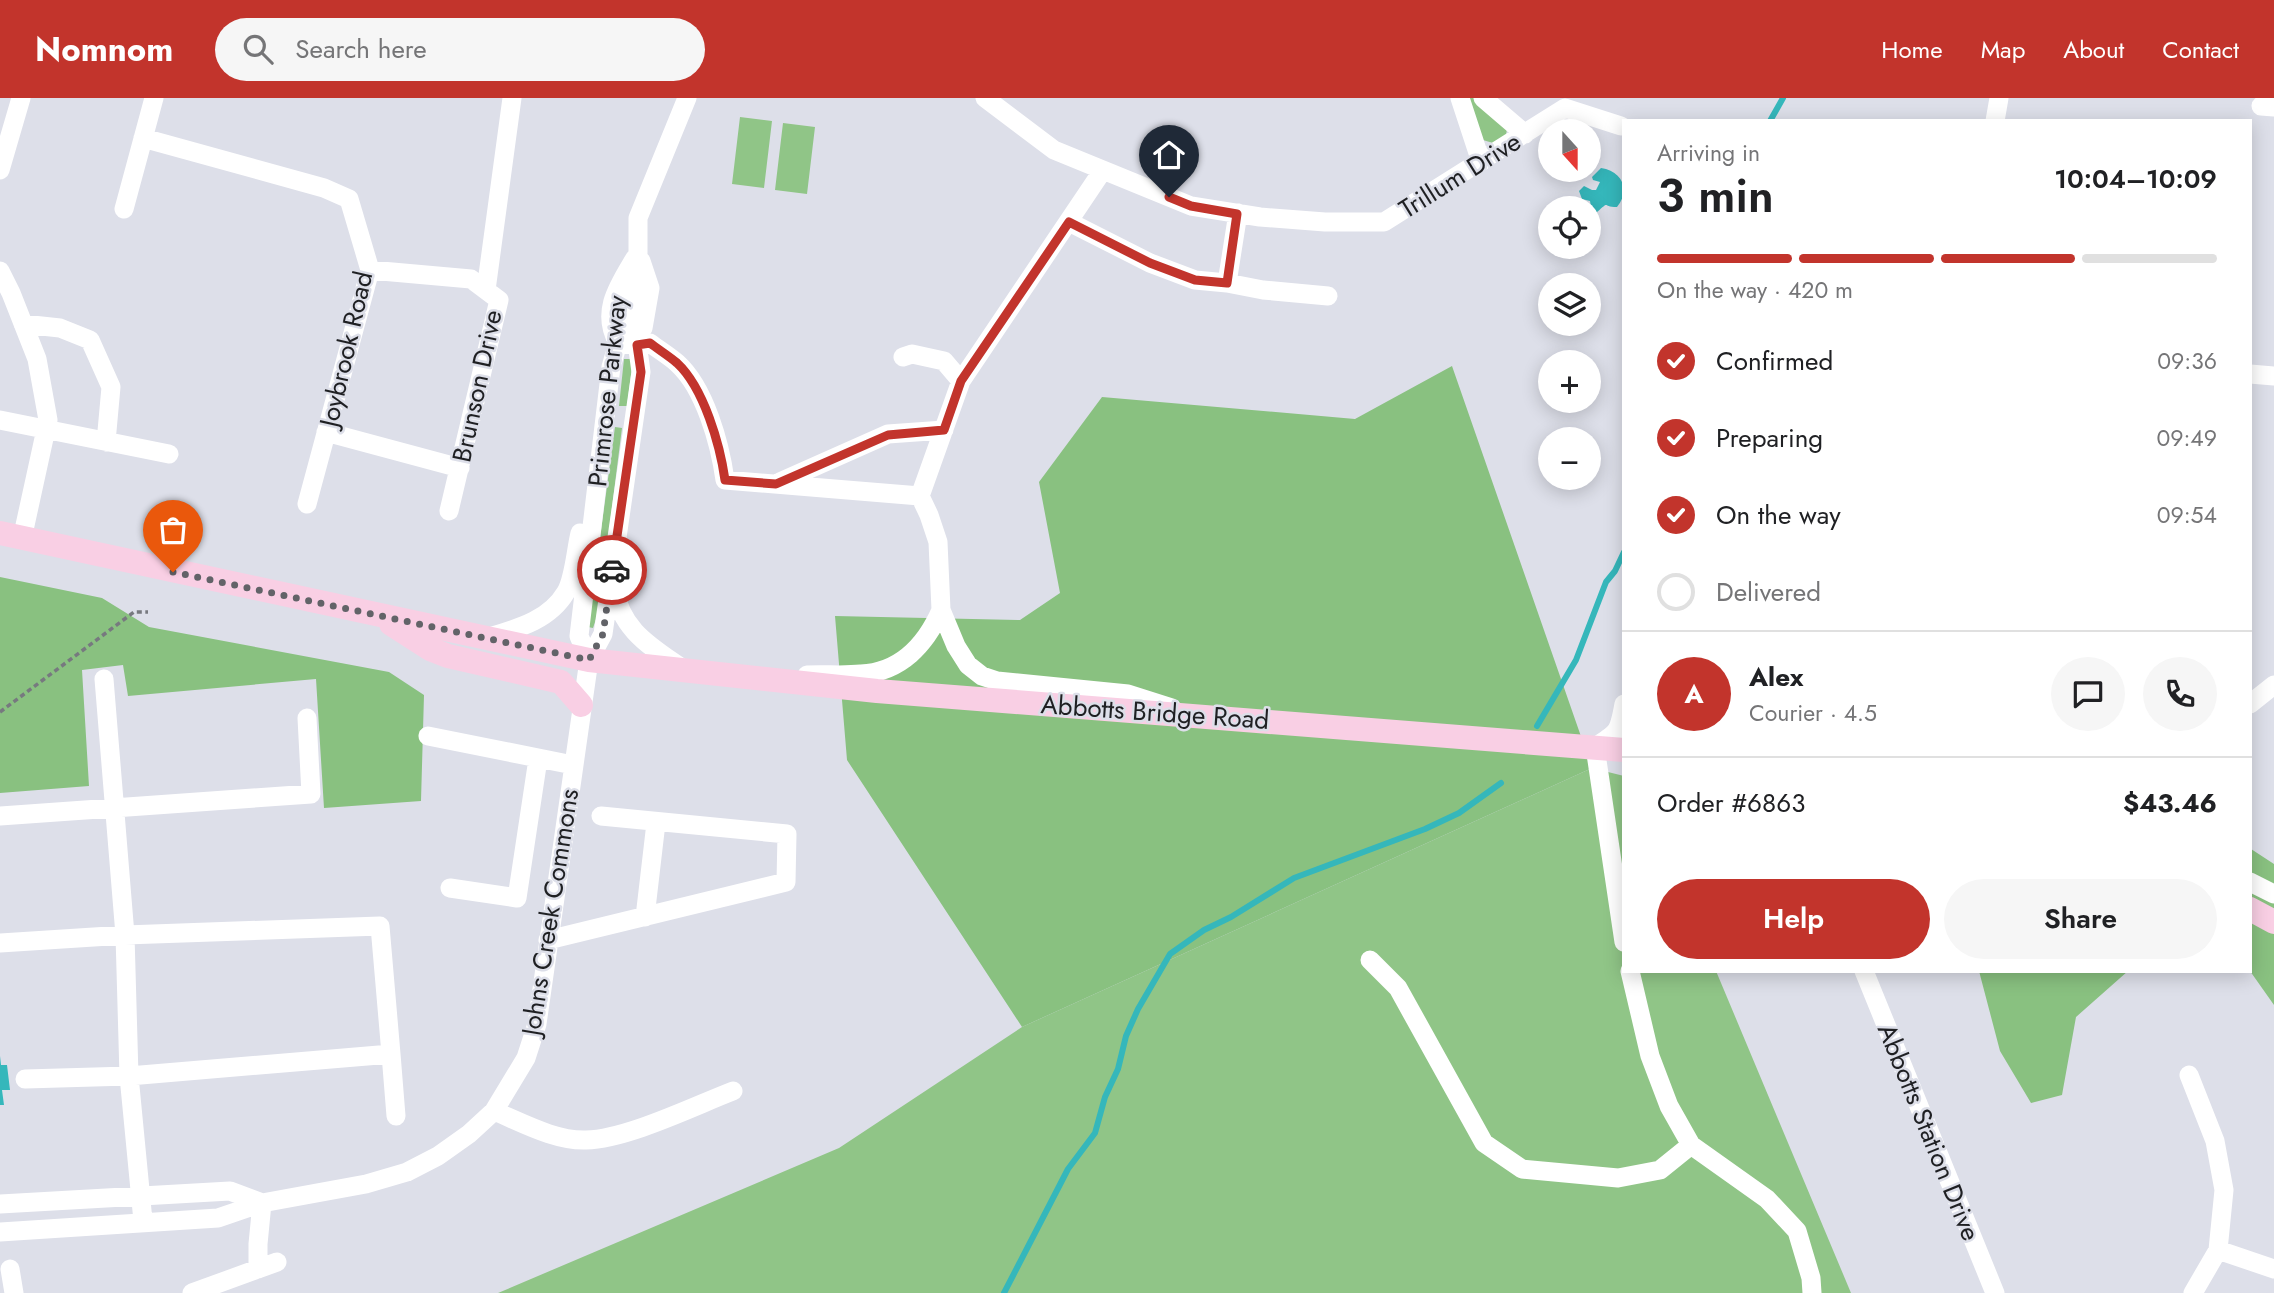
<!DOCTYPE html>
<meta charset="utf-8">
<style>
:root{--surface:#fff;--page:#f6f6f6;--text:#202124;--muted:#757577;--line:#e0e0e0;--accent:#c2342c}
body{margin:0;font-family:Jost,sans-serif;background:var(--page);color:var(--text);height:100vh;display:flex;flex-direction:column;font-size:26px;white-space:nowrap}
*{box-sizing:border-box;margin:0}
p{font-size:23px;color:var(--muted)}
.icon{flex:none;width:38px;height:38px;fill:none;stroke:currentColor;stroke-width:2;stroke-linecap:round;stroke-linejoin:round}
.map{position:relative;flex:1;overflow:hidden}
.side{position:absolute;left:1622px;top:21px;width:630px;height:854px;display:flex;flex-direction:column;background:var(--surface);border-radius:0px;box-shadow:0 4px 18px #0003}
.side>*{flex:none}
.needle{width:46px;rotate:159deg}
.tools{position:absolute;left:1538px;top:21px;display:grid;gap:14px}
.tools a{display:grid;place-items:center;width:63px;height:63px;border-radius:50%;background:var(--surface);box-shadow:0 4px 18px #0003;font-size:35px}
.pin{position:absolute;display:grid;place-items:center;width:60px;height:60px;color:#fff;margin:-72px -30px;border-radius:50% 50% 50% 0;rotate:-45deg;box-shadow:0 0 7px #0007}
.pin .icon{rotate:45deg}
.courier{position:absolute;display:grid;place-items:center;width:70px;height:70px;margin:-35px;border:5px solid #c2342c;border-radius:50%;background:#fff;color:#222;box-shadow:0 2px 9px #0007}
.head em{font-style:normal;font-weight:600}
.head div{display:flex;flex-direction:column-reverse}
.head{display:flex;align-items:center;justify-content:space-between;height:119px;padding:0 35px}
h1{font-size:46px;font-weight:600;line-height:52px}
.bar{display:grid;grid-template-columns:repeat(4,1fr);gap:10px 7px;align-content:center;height:84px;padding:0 35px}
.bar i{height:9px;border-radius:5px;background:var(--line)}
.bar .selected{background:var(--accent)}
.bar p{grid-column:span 4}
.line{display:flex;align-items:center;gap:18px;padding:0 35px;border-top:2px solid var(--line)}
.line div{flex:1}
.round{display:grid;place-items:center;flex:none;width:74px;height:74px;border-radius:37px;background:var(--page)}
ol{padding:0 35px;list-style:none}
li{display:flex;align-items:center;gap:21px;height:77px}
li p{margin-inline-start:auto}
li .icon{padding:7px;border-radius:50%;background:var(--accent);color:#fff;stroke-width:4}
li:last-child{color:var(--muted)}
li i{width:38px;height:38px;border:4px solid var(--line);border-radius:50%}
.button{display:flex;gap:14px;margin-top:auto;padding:14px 35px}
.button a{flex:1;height:80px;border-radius:42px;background:var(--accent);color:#fff;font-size:28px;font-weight:600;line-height:80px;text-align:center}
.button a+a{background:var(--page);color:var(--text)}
header{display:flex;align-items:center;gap:42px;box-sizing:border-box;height:98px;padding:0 35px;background:var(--accent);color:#fff}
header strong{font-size:33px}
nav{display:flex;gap:38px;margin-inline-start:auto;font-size:24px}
.search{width:490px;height:63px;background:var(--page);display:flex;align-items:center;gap:18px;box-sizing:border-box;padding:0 24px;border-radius:38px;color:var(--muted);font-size:26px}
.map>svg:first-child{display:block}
</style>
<header>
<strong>Nomnom</strong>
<div class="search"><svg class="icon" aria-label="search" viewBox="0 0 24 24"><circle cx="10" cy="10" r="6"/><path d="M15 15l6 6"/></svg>Search here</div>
<nav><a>Home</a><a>Map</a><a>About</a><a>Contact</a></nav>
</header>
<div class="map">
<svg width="2274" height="1195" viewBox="0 0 2274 1195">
<rect width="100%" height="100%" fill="#dddfe9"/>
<path fill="#90c587" d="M 1464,0 L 1475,0 L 1507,31 L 1506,37 L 1496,46 L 1483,42 Z
M 740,19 L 772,23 L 764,90 L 732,86 Z
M 783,25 L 815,29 L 807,96 L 775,92 Z
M 624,261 L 633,261 L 627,308 L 619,308 Z
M 615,329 L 622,330 L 599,512 L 593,530 L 588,529 Z
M 1592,670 L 1624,678 L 1624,873 L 1716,873 L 1851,1195 L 498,1195 L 839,1050 L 1022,929 Z"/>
<path fill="#89c180" d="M 1452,268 L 1592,670 L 1022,929 L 847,662 L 835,518 L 1020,522 L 1060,495 L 1039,384 L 1102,299 L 1355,321 Z
M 0,479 L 102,500 L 149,529 L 389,574 L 424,597 L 421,703 L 324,710 L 316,581 L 128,598 L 123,567 L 82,572 L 89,688 L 0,695 Z
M 2251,751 L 2274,766 L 2274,907 L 2250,873 Z
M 1979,873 L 2128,873 L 2076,919 L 2062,997 L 2031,1005 L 2000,953 Z"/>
<path fill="#35b7bb" d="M 1601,70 C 1622,73 1631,92 1617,109 C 1601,109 1611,102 1597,114 L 1592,114 L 1590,103 L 1582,101 L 1579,93 L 1584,88 L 1592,92 L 1596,92 L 1600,84 L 1593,82 L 1592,79 Z
M 0,958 L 1,967 L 7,967 L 10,992 L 2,992 L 4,1007 L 0,1007 Z"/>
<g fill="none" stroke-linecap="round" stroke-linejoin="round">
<path stroke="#35b7bb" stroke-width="6" d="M 1770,23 L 1783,0
M 1537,628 L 1576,562 L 1606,484 L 1615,473 L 1624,454
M 1004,1195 L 1068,1071 L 1095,1035 L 1105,999 L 1118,971 L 1126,938 L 1138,911 L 1170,856 L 1204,832 L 1231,819 L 1294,780 L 1425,731 L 1459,715 L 1501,685"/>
<path stroke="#77797f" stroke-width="3.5" stroke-dasharray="5 3.5" stroke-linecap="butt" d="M 0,614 L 134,514 L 148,514"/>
<path stroke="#fff" stroke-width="19" d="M 985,0 L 1054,52 L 1191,108 L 1260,119 L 1325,124 L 1384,124 L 1565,10 L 1621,28
M 1460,0 L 1481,64
M 1483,0 L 1525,36
M 2261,8 L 2274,9
M 1995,23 L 1999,0
M 143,40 L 324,90 L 349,101 L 370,172 L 307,406
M 0,72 L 21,0
M 124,111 L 154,0
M 1069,124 L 1150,165 L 1195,182 L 1227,185 L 1238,115
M 370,172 L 471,181 L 499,202 L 449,413
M 0,173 L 11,195 L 37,261 L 48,322 L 22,441
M 1227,185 L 1263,192 L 1328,198
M 486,192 L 512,0
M 23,226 L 60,230 L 90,242 L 111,289 L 106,344
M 636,237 L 643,230 L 650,190 L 641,163
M 618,245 L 637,247 L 650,245 C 659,252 669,258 677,265 C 705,290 720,346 725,382 L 920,398 L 929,417 L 938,444 L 941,512 L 956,548 L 968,567 L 982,578 L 997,583 L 1128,596 L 1172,610
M 903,259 L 912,256 L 944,263 L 961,283
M 2250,276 L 2274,278
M 0,322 L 169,356
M 326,334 L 460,370
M 780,384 L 888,336 L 944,332
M 920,398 L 961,283 L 1103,72
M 614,488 C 620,533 652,549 686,573
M 486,540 C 516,531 549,523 566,494 C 574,481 576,451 580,435
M 589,562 L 579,538 L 611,269 L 618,245 C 600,213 619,187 635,160
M 807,577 C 825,576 843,578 861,576 C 901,574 926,546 941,512
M 104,581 L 125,837 L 129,978 L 143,1123
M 1624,606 C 1619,634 1619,634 1595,649 L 1624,844
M 2250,606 L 2274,587
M 428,638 L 573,667
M 0,718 L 311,696 L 307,620
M 2250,784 L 2274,796
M 450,790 L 517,800 L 538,661
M 645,819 L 656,725
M 548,842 L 786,784 L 787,736 L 601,718
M 0,845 L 125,837 L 380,828 L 391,956 L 129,978 L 25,981
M 1370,862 L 1398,890 L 1484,1045 L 1522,1071 L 1618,1080 L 1660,1072 L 1691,1047
M 1630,873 L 1650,958 L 1669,1008 L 1691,1047 L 1767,1101 L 1797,1133 L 1811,1180 L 1812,1195
M 1864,873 L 1995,1195
M 391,956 L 396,1018
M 2189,977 L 2215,1043 L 2224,1092 L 2218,1152 L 2193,1195
M 494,1013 C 523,1025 555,1043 586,1042 C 627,1041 694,1008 733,993
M 0,1106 L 230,1093 L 262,1105
M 0,1134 L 218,1120 L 262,1105 L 366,1086 L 407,1074 L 438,1058 L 469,1036 L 494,1013 L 526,960 L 537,926 L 589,562 L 603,536 L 641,274 L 636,237 L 629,230 L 638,155 L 638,120 L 687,0
M 2218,1152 L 2274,1171
M 10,1171 L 14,1195
M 258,1171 L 258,1146 L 262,1105
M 192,1195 L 277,1164"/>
<path stroke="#f9cfe4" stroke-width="24" d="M 0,435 L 589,562 L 877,593 L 1624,652
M 391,526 L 430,551 L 448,558 L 561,584 L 581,607
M 2250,811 L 2274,824"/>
</g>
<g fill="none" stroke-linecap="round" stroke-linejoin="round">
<path stroke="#626368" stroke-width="7" stroke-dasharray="0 12.6" d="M 173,474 L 589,562 L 603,536 L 612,472"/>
<path stroke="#c2342c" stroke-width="9" d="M 612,472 L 641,274 L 637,247 L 650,245 C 659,252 669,258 677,265 C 704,290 720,347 725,382 L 776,386 L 888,337 L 944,332 L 961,283 L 1069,124 L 1150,165 L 1195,182 L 1227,185 L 1237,116 L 1191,108 L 1169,99"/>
</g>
<g text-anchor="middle" stroke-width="5" stroke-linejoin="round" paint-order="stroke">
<g font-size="26" fill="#1f2023" stroke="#dddfe9">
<text transform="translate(1460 77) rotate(-32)" y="9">Trillum Drive</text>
<text transform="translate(346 251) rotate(-77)" y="9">Joybrook Road</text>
<text transform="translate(477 288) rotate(-78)" y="9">Brunson Drive</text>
<text transform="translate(607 293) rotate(-84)" y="9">Primrose Parkway</text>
<text transform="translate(1155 614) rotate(4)" y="9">Abbotts Bridge Road</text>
<text transform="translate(550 814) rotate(-81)" y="9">Johns Creek Commons</text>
<text transform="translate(1929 1034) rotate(68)" y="9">Abbotts Station Drive</text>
</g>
</g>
</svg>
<div class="tools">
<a><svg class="needle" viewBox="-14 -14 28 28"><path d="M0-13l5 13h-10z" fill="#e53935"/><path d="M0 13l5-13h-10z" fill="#757577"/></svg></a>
<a><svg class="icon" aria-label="locate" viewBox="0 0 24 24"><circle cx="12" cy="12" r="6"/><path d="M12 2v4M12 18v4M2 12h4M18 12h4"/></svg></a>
<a><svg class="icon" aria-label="layers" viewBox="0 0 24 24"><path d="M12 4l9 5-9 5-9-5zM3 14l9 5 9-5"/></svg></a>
<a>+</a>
<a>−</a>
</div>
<div class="pin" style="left:173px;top:474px;background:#ea580c"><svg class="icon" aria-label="bag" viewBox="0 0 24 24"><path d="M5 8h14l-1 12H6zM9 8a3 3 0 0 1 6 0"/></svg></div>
<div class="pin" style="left:1169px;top:99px;background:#1f2937"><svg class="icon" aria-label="home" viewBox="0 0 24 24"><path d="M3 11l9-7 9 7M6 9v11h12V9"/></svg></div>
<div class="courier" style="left:612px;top:472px"><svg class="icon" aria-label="car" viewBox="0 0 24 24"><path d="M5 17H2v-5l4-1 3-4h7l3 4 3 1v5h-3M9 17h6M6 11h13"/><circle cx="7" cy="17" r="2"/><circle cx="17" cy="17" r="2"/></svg></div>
<section class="side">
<div class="head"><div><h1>3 min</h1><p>Arriving in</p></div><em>10:04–10:09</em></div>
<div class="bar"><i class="selected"></i><i class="selected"></i><i class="selected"></i><i></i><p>On the way · 420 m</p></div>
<ol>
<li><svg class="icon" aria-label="check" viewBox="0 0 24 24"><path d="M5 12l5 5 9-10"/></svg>Confirmed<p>09:36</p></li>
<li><svg class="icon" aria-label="check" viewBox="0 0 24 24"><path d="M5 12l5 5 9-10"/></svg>Preparing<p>09:49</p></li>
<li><svg class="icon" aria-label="check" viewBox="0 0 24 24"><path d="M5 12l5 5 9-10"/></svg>On the way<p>09:54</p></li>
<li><i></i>Delivered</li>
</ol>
<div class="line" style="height:126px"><b class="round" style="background:var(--accent);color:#fff">A</b><div><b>Alex</b><p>Courier · 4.5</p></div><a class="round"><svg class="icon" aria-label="chat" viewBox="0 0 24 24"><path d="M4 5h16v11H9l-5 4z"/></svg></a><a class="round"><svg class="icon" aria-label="phone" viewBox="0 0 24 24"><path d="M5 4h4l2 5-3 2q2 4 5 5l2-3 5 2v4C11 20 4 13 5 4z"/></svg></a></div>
<div class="line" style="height:91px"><div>Order #6863</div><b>$43.46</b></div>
<div class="button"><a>Help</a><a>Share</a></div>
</section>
</div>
